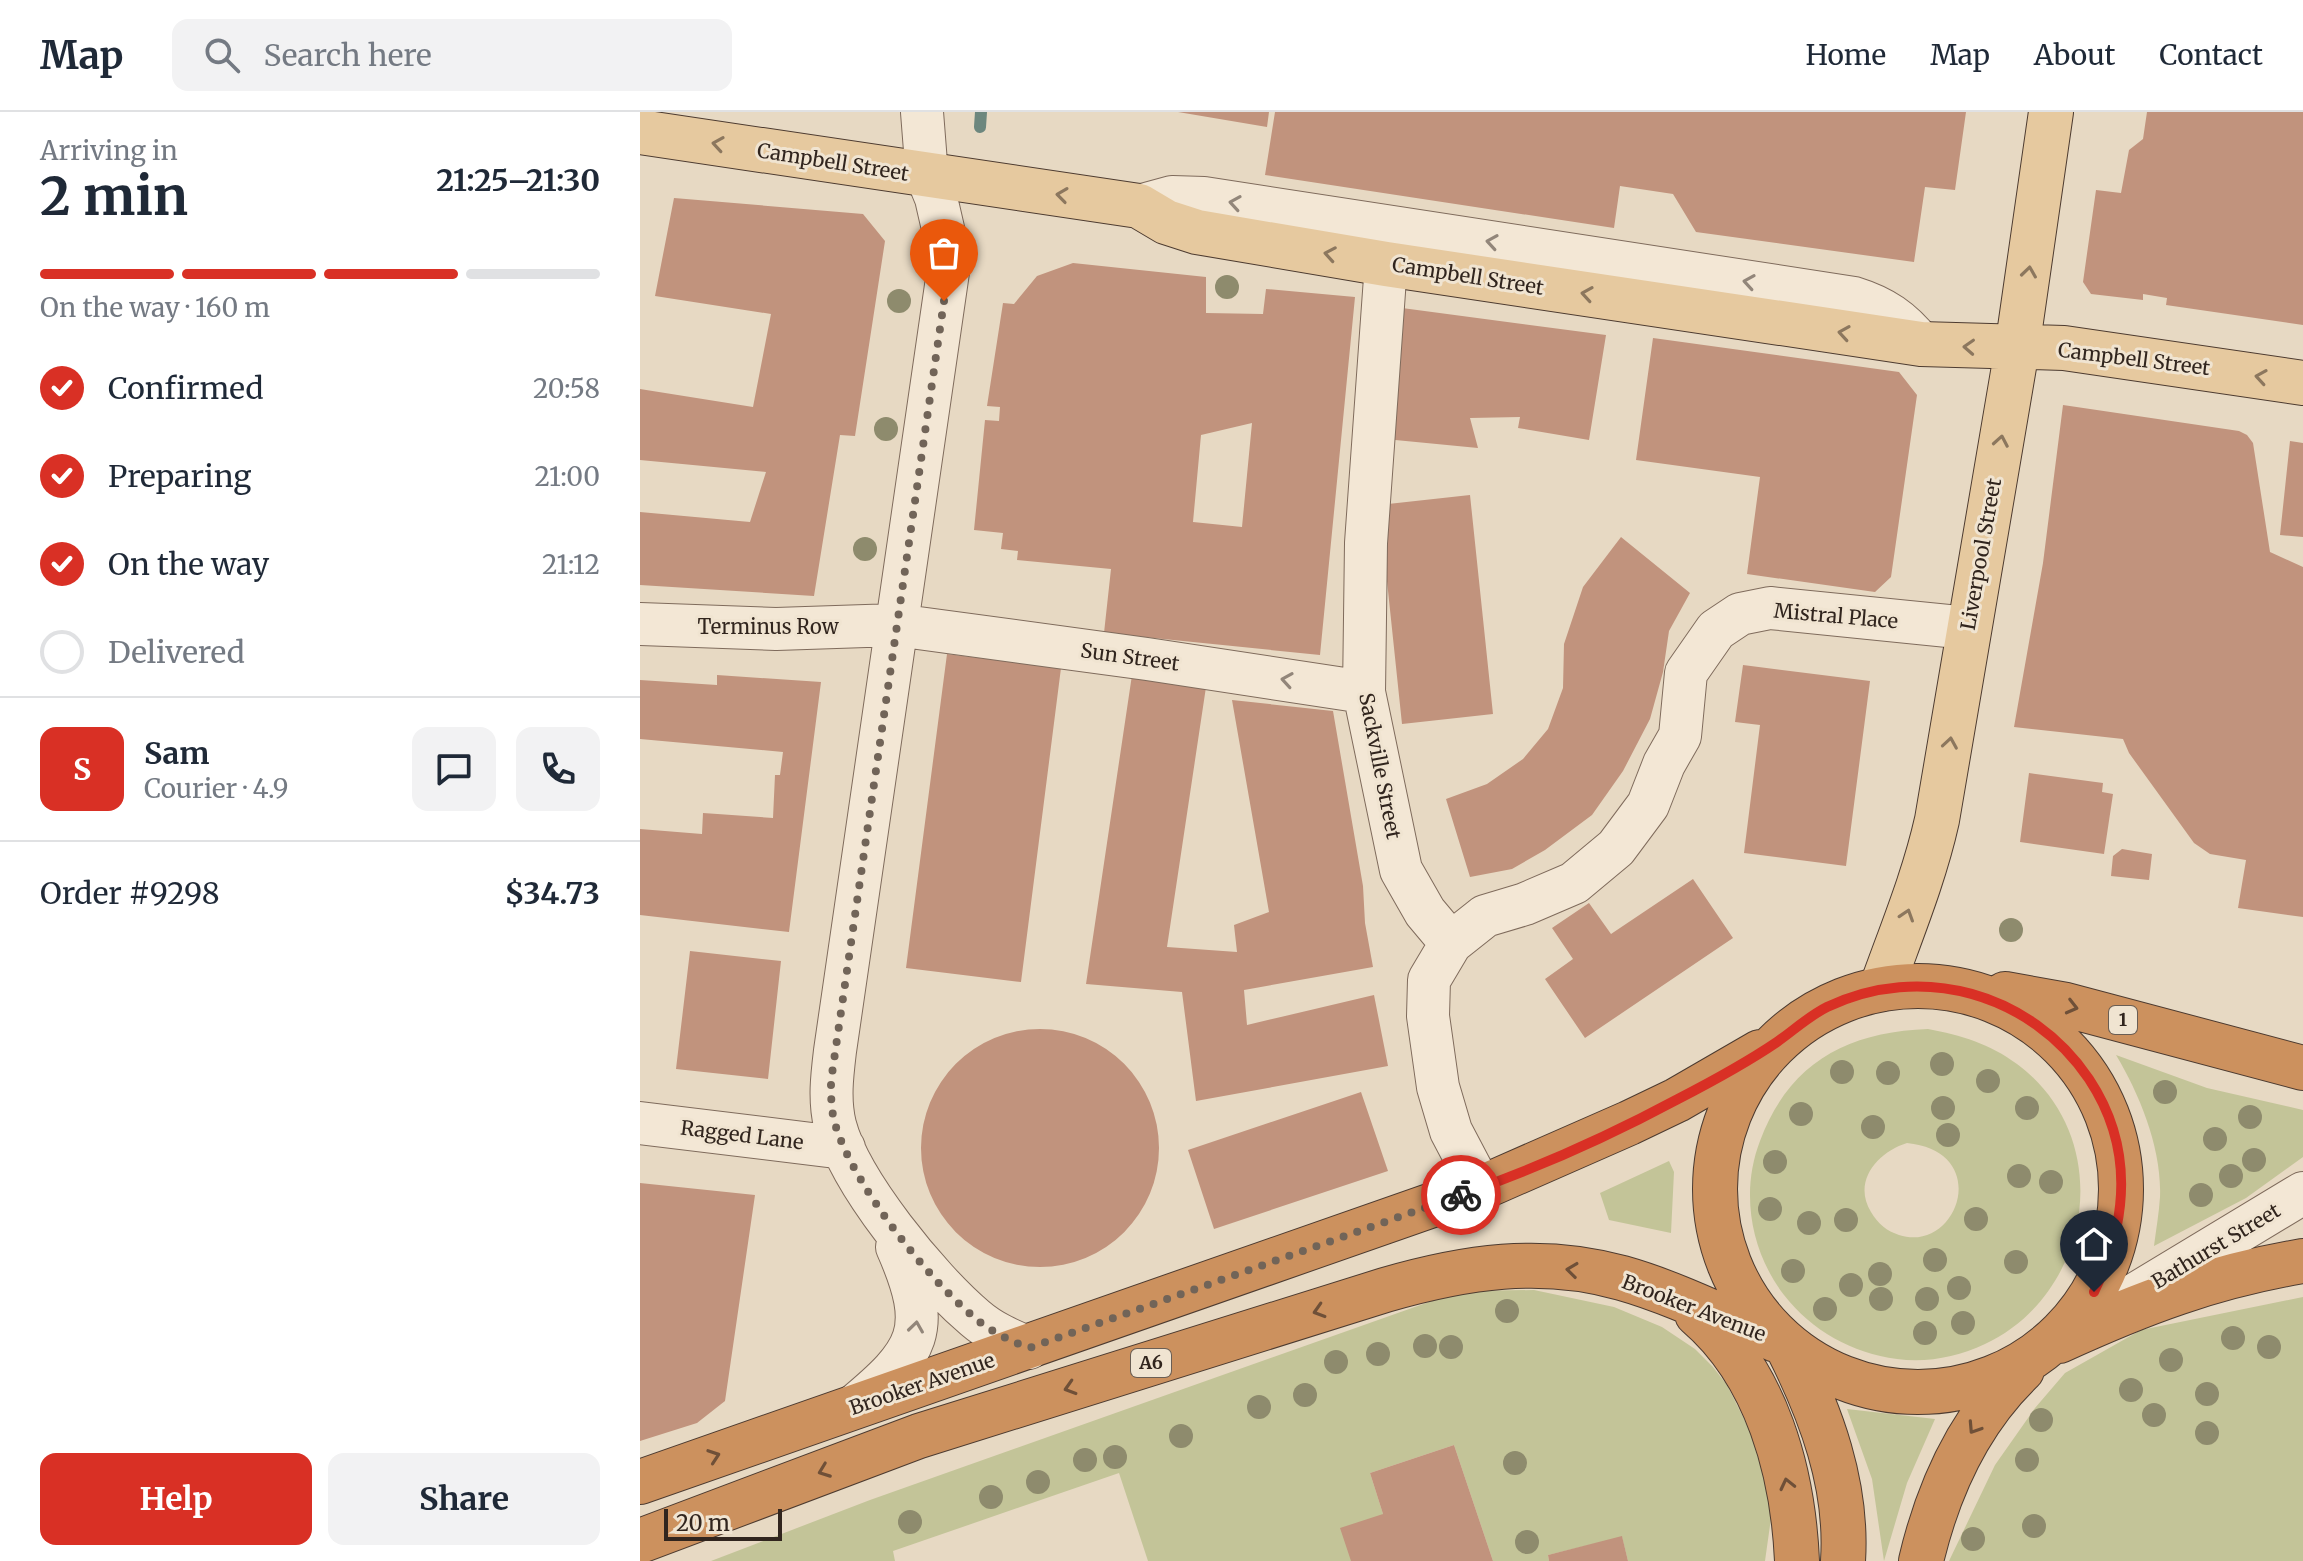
<!DOCTYPE html>
<meta charset="utf-8">
<style>
:root{--surface:#fff;--page:#f2f2f3;--text:#1f2937;--muted:#747a83;--line:#e0e1e3;--accent:#d93025}
body{margin:0;font-family:Merriweather,serif;background:var(--page);color:var(--text);height:100vh;display:flex;flex-direction:column;font-size:30px;white-space:nowrap}
*{box-sizing:border-box;margin:0}
p{font-size:26px;color:var(--muted)}
.icon{flex:none;width:44px;height:44px;fill:none;stroke:currentColor;stroke-width:2;stroke-linecap:round;stroke-linejoin:round}
.map{position:relative;flex:1;overflow:hidden}
.details{display:flex;flex-direction:column;background:var(--surface);width:640px}
.details>*{flex:none}
.scale{position:absolute;left:24px;bottom:20px;width:118px;box-sizing:border-box;padding-left:8px;border:4px solid #31251e;border-top:0;font-size:22px;line-height:28px;white-space:nowrap;color:#31251e;-webkit-text-stroke:6px #f0e4d1;paint-order:stroke}
.pin{position:absolute;display:grid;place-items:center;width:68px;height:68px;color:#fff;margin:-82px -34px;border-radius:50% 50% 50% 0;rotate:-45deg;box-shadow:0 0 8px #0007}
.pin .icon{rotate:45deg}
.courier{position:absolute;display:grid;place-items:center;width:80px;height:80px;margin:-40px;border:6px solid #d93025;border-radius:50%;background:#fff;color:#222;box-shadow:0 2px 10px #0007}
.summary em{font-style:normal;font-weight:700}
.summary div{display:flex;flex-direction:column-reverse}
.summary{display:flex;align-items:center;justify-content:space-between;height:136px;padding:0 40px}
h1{font-size:52px;font-weight:700;line-height:60px}
.bar{display:grid;grid-template-columns:repeat(4,1fr);gap:12px 8px;align-content:center;height:96px;padding:0 40px}
.bar i{height:10px;border-radius:6px;background:var(--line)}
.bar .on{background:var(--accent)}
.bar p{grid-column:span 4}
.line{display:flex;align-items:center;gap:20px;padding:0 40px;border-top:2px solid var(--line)}
.line div{flex:1}
.round{display:grid;place-items:center;flex:none;width:84px;height:84px;border-radius:16px;background:var(--page)}
ol{padding:0 40px;list-style:none}
li{display:flex;align-items:center;gap:24px;height:88px}
li p{margin-inline-start:auto}
li .icon{padding:8px;border-radius:50%;background:var(--accent);color:#fff;stroke-width:4}
li:last-child{color:var(--muted)}
li i{width:44px;height:44px;border:4px solid var(--line);border-radius:50%}
.primary-button{display:flex;gap:16px;margin-top:auto;padding:16px 40px}
.primary-button a{flex:1;height:92px;border-radius:16px;background:var(--accent);color:#fff;font-size:32px;font-weight:700;line-height:92px;text-align:center}
.primary-button a+a{background:var(--page);color:var(--text)}
header{display:flex;align-items:center;gap:48px;box-sizing:border-box;height:112px;padding:0 40px;background:var(--surface);border-bottom:2px solid var(--line)}
header strong{font-size:38px}
nav{display:flex;gap:44px;margin-inline-start:auto;font-size:28px}
.search{width:560px;height:72px;background:var(--page);display:flex;align-items:center;gap:20px;box-sizing:border-box;padding:0 28px;border-radius:16px;color:var(--muted);font-size:30px}
main{display:flex;flex:1;min-height:0}
.map>svg:first-child{display:block}
</style>
<header>
<strong>Map</strong>
<div class="search"><svg class="icon" aria-label="search" viewBox="0 0 24 24"><circle cx="10" cy="10" r="6"/><path d="M15 15l6 6"/></svg>Search here</div>
<nav><a>Home</a><a>Map</a><a>About</a><a>Contact</a></nav>
</header>
<main>
<section class="details">
<div class="summary"><div><h1>2 min</h1><p>Arriving in</p></div><em>21:25–21:30</em></div>
<div class="bar"><i class="on"></i><i class="on"></i><i class="on"></i><i></i><p>On the way · 160 m</p></div>
<ol>
<li><svg class="icon" aria-label="check" viewBox="0 0 24 24"><path d="M5 12l5 5 9-10"/></svg>Confirmed<p>20:58</p></li>
<li><svg class="icon" aria-label="check" viewBox="0 0 24 24"><path d="M5 12l5 5 9-10"/></svg>Preparing<p>21:00</p></li>
<li><svg class="icon" aria-label="check" viewBox="0 0 24 24"><path d="M5 12l5 5 9-10"/></svg>On the way<p>21:12</p></li>
<li><i></i>Delivered</li>
</ol>
<div class="line" style="height:144px"><b class="round" style="background:var(--accent);color:#fff">S</b><div><b>Sam</b><p>Courier · 4.9</p></div><a class="round"><svg class="icon" aria-label="chat" viewBox="0 0 24 24"><path d="M4 5h16v11H9l-5 4z"/></svg></a><a class="round"><svg class="icon" aria-label="phone" viewBox="0 0 24 24"><path d="M5 4h4l2 5-3 2q2 4 5 5l2-3 5 2v4C11 20 4 13 5 4z"/></svg></a></div>
<div class="line" style="height:104px"><div>Order #9298</div><b>$34.73</b></div>
<div class="primary-button"><a>Help</a><a>Share</a></div>
</section>
<div class="map">
<svg width="1663" height="1449" viewBox="0 0 1663 1449">
<rect width="100%" height="100%" fill="#e7d9c3"/>
<path fill="#c3c498" fill-rule="evenodd" d="M 1288,917 C 1321,923 1350,932 1377,952 C 1477,1026 1453,1181 1345,1232 C 1317,1245 1287,1251 1257,1247 C 1212,1241 1172,1219 1144,1183 C 1111,1140 1100,1081 1120,1029 C 1149,951 1207,920 1288,917 ZM 1267,1031 C 1354,1040 1317,1142 1259,1123 C 1247,1119 1238,1112 1231,1100 C 1212,1069 1238,1040 1267,1031 Z
M 1476,943 L 1567,976 L 1663,998 L 1663,1045 L 1606,1086 L 1514,1134 C 1516,1118 1519,1101 1520,1085 C 1522,1037 1500,983 1476,943 Z
M 1029,1049 L 1034,1060 L 1031,1121 L 969,1108 L 960,1081 Z
M 894,1178 L 974,1195 L 1022,1215 L 1055,1237 L 1073,1255 L 1087,1273 L 1119,1337 L 1133,1392 L 1125,1449 L 988,1449 L 982,1425 L 908,1443 L 909,1449 L 853,1449 L 814,1333 L 730,1361 L 743,1402 L 711,1449 L 508,1449 L 479,1361 L 253,1439 L 255,1449 L 71,1449 L 230,1388 L 820,1179 Z
M 1663,1185 L 1663,1449 L 1309,1449 L 1355,1353 L 1395,1296 L 1425,1261 L 1501,1218 Z
M 1207,1297 L 1295,1307 L 1267,1371 L 1244,1449 L 1232,1367 Z"/>
<g fill="none" stroke-linecap="round" stroke-linejoin="round">
<path stroke="#6d877e" stroke-width="12" d="M 340,15 L 341,0"/>
</g>
<path fill="#c1937d" fill-rule="evenodd" d="M 538,0 L 629,0 L 627,15 Z
M 635,0 L 1326,0 L 1315,78 L 1285,75 L 1274,150 L 1056,120 L 1033,82 L 980,74 L 974,116 L 625,63 Z
M 1507,0 L 1663,0 L 1663,213 L 1526,193 L 1527,186 L 1503,182 L 1503,188 L 1451,182 L 1443,170 L 1456,78 L 1481,81 L 1489,38 L 1503,27 Z
M 34,86 L 223,102 L 245,129 L 215,324 L 200,323 L 174,484 L 0,473 L 0,400 L 110,410 L 126,360 L 0,348 L 0,277 L 113,295 L 131,202 L 15,184 Z
M 433,151 L 566,165 L 566,201 L 623,202 L 626,177 L 715,185 L 680,543 L 464,521 L 471,457 L 377,448 L 378,439 L 361,437 L 363,421 L 334,418 L 345,308 L 359,309 L 360,295 L 347,294 L 363,191 L 374,192 L 397,164 ZM 612,311 L 602,415 L 553,410 L 561,323 Z
M 762,196 L 966,223 L 949,328 L 878,316 L 880,305 L 830,306 L 838,336 L 745,327 Z
M 1013,226 L 1259,260 L 1277,283 L 1251,465 L 1235,480 L 1107,462 L 1120,365 L 996,348 Z
M 1423,293 L 1599,319 L 1607,323 L 1613,331 L 1630,440 L 1663,455 L 1663,805 L 1598,796 L 1606,748 L 1570,742 L 1554,731 L 1489,641 L 1483,627 L 1374,615 L 1403,451 Z
M 1650,329 L 1663,331 L 1663,425 L 1640,423 Z
M 830,383 L 853,602 L 762,612 L 739,393 Z
M 981,425 L 1050,481 L 1029,519 L 1023,560 L 1010,607 L 983,659 L 952,703 L 905,738 L 872,757 L 830,765 L 806,687 L 847,672 L 883,647 L 908,617 L 923,576 L 924,532 L 943,475 Z
M 307,542 L 421,556 L 381,870 L 266,856 Z
M 1103,553 L 1230,569 L 1206,754 L 1104,741 L 1120,613 L 1095,610 Z
M 77,563 L 181,570 L 149,820 L 0,803 L 0,717 L 62,722 L 63,701 L 133,706 L 135,663 L 140,663 L 143,640 L 0,627 L 0,568 L 77,573 Z
M 492,563 L 566,575 L 527,835 L 597,840 L 594,813 L 629,800 L 592,588 L 693,599 L 723,774 L 725,811 L 733,855 L 604,878 L 607,913 L 734,883 L 748,954 L 556,989 L 542,880 L 446,872 Z
M 1389,661 L 1463,671 L 1462,680 L 1473,682 L 1464,742 L 1380,730 Z
M 1482,737 L 1512,742 L 1509,768 L 1471,764 L 1473,744 Z
M 1053,767 L 1093,826 L 945,926 L 905,867 L 933,847 L 912,816 L 949,791 L 971,822 Z
M 50,839 L 141,849 L 128,967 L 36,957 Z
M281 1036a119 119 0 1 1 238 0a119 119 0 1 1-238 0Z
M 721,980 L 748,1059 L 574,1117 L 548,1038 Z
M 0,1071 L 115,1083 L 85,1289 L 57,1311 L 0,1329 Z
M 814,1333 L 853,1449 L 711,1449 L 700,1416 L 743,1402 L 730,1361 Z
M 982,1424 L 988,1449 L 909,1449 L 908,1443 Z"/>
<g fill="none" stroke-linecap="round" stroke-linejoin="round">
<defs>
<path id="minor" d="M 282,0 L 287,64 L 296,86 L 307,134 L 308,160 L 195,939 C 192,964 189,988 195,1013 C 210,1071 289,1167 335,1206 C 351,1220 370,1228 389,1236
M 499,94 L 532,85 L 564,86 L 1214,186 C 1243,195 1262,208 1281,232
M 746,152 L 726,431 L 724,580 L 761,758 L 785,800 L 811,831
M 0,512 L 136,517 L 256,513 L 507,547 L 724,580
M 0,1011 L 204,1036
M 841,1076 L 811,1019 L 798,975 L 788,904 L 789,868 L 811,831 L 845,804 L 885,792 L 934,771 L 976,736 L 1008,693 L 1024,652 L 1040,624 L 1046,561 L 1076,518 L 1100,502 L 1130,496 L 1328,516
M 1489,1186 L 1663,1081
M 213,1295 C 279,1240 294,1219 257,1135"/>
<path id="major" d="M 0,20 L 499,94 L 526,110 L 557,120 L 746,152 L 1281,232 L 1424,236 L 1663,271
M 1241,877 C 1261,821 1284,766 1297,708 L 1377,237 L 1411,0"/>
<path id="highway" d="M1075 1077a203 203 0 1 1 406 0a203 203 0 1 1-406 0Z
M 1365,882 L 1426,893 L 1663,956
M 1057,1202 C 1127,1262 1153,1360 1157,1449
M 1419,1229 C 1502,1191 1573,1164 1663,1149
M 1147,1234 C 1181,1301 1208,1373 1203,1449
M 0,1370 L 841,1076 L 989,1011 L 1037,988 L 1120,940
M 0,1429 L 279,1324 L 745,1178 C 824,1155 901,1143 982,1166 C 1035,1181 1086,1207 1136,1228
M 1281,1449 C 1298,1377 1329,1309 1382,1258"/>
</defs>
<use href="#minor" stroke="#7f6b5c" stroke-width="44"/>
<use href="#major" stroke="#4d3b30" stroke-width="46"/>
<use href="#highway" stroke="#4d3b30" stroke-width="46"/>
<use href="#minor" stroke="#f3e7d5" stroke-width="42"/>
<use href="#major" stroke="#e6c99f" stroke-width="44"/>
<use href="#highway" stroke="#cc915e" stroke-width="44"/>
</g>
<g fill="#8e8b6d">
<circle cx="587" cy="175" r="12"/>
<circle cx="259" cy="189" r="12"/>
<circle cx="246" cy="317" r="12"/>
<circle cx="225" cy="437" r="12"/>
<circle cx="1371" cy="818" r="12"/>
<circle cx="1302" cy="952" r="12"/>
<circle cx="1202" cy="960" r="12"/>
<circle cx="1248" cy="961" r="12"/>
<circle cx="1348" cy="969" r="12"/>
<circle cx="1525" cy="980" r="12"/>
<circle cx="1303" cy="996" r="12"/>
<circle cx="1387" cy="996" r="12"/>
<circle cx="1161" cy="1002" r="12"/>
<circle cx="1610" cy="1005" r="12"/>
<circle cx="1233" cy="1015" r="12"/>
<circle cx="1308" cy="1023" r="12"/>
<circle cx="1575" cy="1027" r="12"/>
<circle cx="1614" cy="1048" r="12"/>
<circle cx="1135" cy="1050" r="12"/>
<circle cx="1379" cy="1064" r="12"/>
<circle cx="1591" cy="1064" r="12"/>
<circle cx="1411" cy="1070" r="12"/>
<circle cx="1561" cy="1083" r="12"/>
<circle cx="1130" cy="1097" r="12"/>
<circle cx="1336" cy="1107" r="12"/>
<circle cx="1206" cy="1108" r="12"/>
<circle cx="1169" cy="1111" r="12"/>
<circle cx="1295" cy="1148" r="12"/>
<circle cx="1376" cy="1150" r="12"/>
<circle cx="1153" cy="1159" r="12"/>
<circle cx="1240" cy="1162" r="12"/>
<circle cx="1211" cy="1173" r="12"/>
<circle cx="1319" cy="1176" r="12"/>
<circle cx="1241" cy="1187" r="12"/>
<circle cx="1287" cy="1187" r="12"/>
<circle cx="1185" cy="1197" r="12"/>
<circle cx="867" cy="1199" r="12"/>
<circle cx="1323" cy="1211" r="12"/>
<circle cx="1285" cy="1221" r="12"/>
<circle cx="1593" cy="1226" r="12"/>
<circle cx="785" cy="1234" r="12"/>
<circle cx="811" cy="1235" r="12"/>
<circle cx="1629" cy="1235" r="12"/>
<circle cx="738" cy="1242" r="12"/>
<circle cx="1531" cy="1248" r="12"/>
<circle cx="696" cy="1250" r="12"/>
<circle cx="1491" cy="1278" r="12"/>
<circle cx="1567" cy="1282" r="12"/>
<circle cx="665" cy="1283" r="12"/>
<circle cx="619" cy="1295" r="12"/>
<circle cx="1514" cy="1303" r="12"/>
<circle cx="1401" cy="1308" r="12"/>
<circle cx="1567" cy="1321" r="12"/>
<circle cx="541" cy="1324" r="12"/>
<circle cx="475" cy="1345" r="12"/>
<circle cx="445" cy="1348" r="12"/>
<circle cx="1387" cy="1348" r="12"/>
<circle cx="875" cy="1351" r="12"/>
<circle cx="398" cy="1370" r="12"/>
<circle cx="351" cy="1385" r="12"/>
<circle cx="270" cy="1410" r="12"/>
<circle cx="1394" cy="1414" r="12"/>
<circle cx="1333" cy="1427" r="12"/>
<circle cx="887" cy="1430" r="12"/>
</g>
<defs><path id="oneway-chevron" d="M-2-3.5L2.5 0L-2 3.5" fill="none" stroke-width="1.6" stroke-linecap="round" stroke-linejoin="round" transform="scale(2)"/></defs>
<g stroke="#8c775e">
<use href="#oneway-chevron" transform="translate(78 32) rotate(-171)"/>
<use href="#oneway-chevron" transform="translate(422 83) rotate(-172)"/>
<use href="#oneway-chevron" transform="translate(690 142) rotate(-170)"/>
<use href="#oneway-chevron" transform="translate(1389 160) rotate(-82)"/>
<use href="#oneway-chevron" transform="translate(947 182) rotate(-171)"/>
<use href="#oneway-chevron" transform="translate(1204 221) rotate(-171)"/>
<use href="#oneway-chevron" transform="translate(1329 235) rotate(-177)"/>
<use href="#oneway-chevron" transform="translate(1621 265) rotate(-171)"/>
<use href="#oneway-chevron" transform="translate(1361 329) rotate(-80)"/>
<use href="#oneway-chevron" transform="translate(1310 631) rotate(-81)"/>
<use href="#oneway-chevron" transform="translate(1267 803) rotate(-72)"/>
</g>
<g stroke="#92867a">
<use href="#oneway-chevron" transform="translate(595 91) rotate(-171)"/>
<use href="#oneway-chevron" transform="translate(852 130) rotate(-171)"/>
<use href="#oneway-chevron" transform="translate(1109 170) rotate(-171)"/>
<use href="#oneway-chevron" transform="translate(647 568) rotate(-171)"/>
<use href="#oneway-chevron" transform="translate(276 1215) rotate(-82)"/>
</g>
<g stroke="#6f5038">
<use href="#oneway-chevron" transform="translate(1432 895) rotate(14)"/>
<use href="#oneway-chevron" transform="translate(932 1158) rotate(-173)"/>
<use href="#oneway-chevron" transform="translate(679 1199) rotate(163)"/>
<use href="#oneway-chevron" transform="translate(430 1276) rotate(163)"/>
<use href="#oneway-chevron" transform="translate(1334 1316) rotate(123)"/>
<use href="#oneway-chevron" transform="translate(74 1344) rotate(-19)"/>
<use href="#oneway-chevron" transform="translate(184 1359) rotate(159)"/>
<use href="#oneway-chevron" transform="translate(1147 1372) rotate(-103)"/>
</g>
<g fill="none" stroke-linecap="round" stroke-linejoin="round">
<path stroke="#716458" stroke-width="8" stroke-dasharray="0 14.4" d="M 304,189 L 191,969 C 191,986 191,1002 197,1018 C 217,1077 287,1166 335,1206 C 351,1220 369,1228 389,1236 L 821,1083"/>
<path stroke="#d93025" stroke-width="10" d="M 821,1083 C 895,1057 969,1024 1038,987 C 1071,970 1106,951 1137,930 C 1154,918 1169,904 1187,895 C 1281,850 1391,881 1449,967 C 1494,1035 1488,1109 1454,1180"/>
</g>
<g text-anchor="middle" stroke-width="6" stroke-linejoin="round" paint-order="stroke">
<g fill="#f0e4d1" stroke="#6a5e54" stroke-width="2">
<rect x="1469" y="894" width="28" height="28" rx="6"/>
<rect x="491" y="1237" width="40" height="28" rx="6"/>
</g>
<g font-size="18" font-weight="bold" fill="#31251e">
<text x="1483" y="914">1</text>
<text x="511" y="1257">A6</text>
</g>
<g font-size="20" fill="#31251e" stroke="#f0e4d1">
<text transform="translate(193 50) rotate(9)" y="7">Campbell Street</text>
<text transform="translate(828 164) rotate(9)" y="7">Campbell Street</text>
<text transform="translate(1494 247) rotate(7)" y="7">Campbell Street</text>
<text transform="translate(1341 442) rotate(-80)" y="7">Liverpool Street</text>
<text transform="translate(1196 504) rotate(5)" y="7">Mistral Place</text>
<text x="128" y="522">Terminus Row</text>
<text transform="translate(490 545) rotate(8)" y="7">Sun Street</text>
<text transform="translate(740 654) rotate(79)" y="7">Sackville Street</text>
<text transform="translate(102 1023) rotate(7)" y="7">Ragged Lane</text>
<text transform="translate(1576 1134) rotate(-31)" y="7">Bathurst Street</text>
<text transform="translate(1054 1196) rotate(21)" y="7">Brooker Avenue</text>
<text transform="translate(282 1272) rotate(-19)" y="7">Brooker Avenue</text>
</g>
</g>
</svg>
<div class="scale">20 m</div>
<div class="pin" style="left:304px;top:189px;background:#ea580c"><svg class="icon" aria-label="bag" viewBox="0 0 24 24"><path d="M5 8h14l-1 12H6zM9 8a3 3 0 0 1 6 0"/></svg></div>
<div class="pin" style="left:1454px;top:1180px;background:#1f2937"><svg class="icon" aria-label="home" viewBox="0 0 24 24"><path d="M3 11l9-7 9 7M6 9v11h12V9"/></svg></div>
<div class="courier" style="left:821px;top:1083px"><svg class="icon" aria-label="bike" viewBox="0 0 24 24"><circle cx="6" cy="16" r="4"/><circle cx="18" cy="16" r="4"/><path d="M6 16l4-8h5l3 8M10 8l3 8H6M13 5h3"/></svg></div>
</div>
</main>
